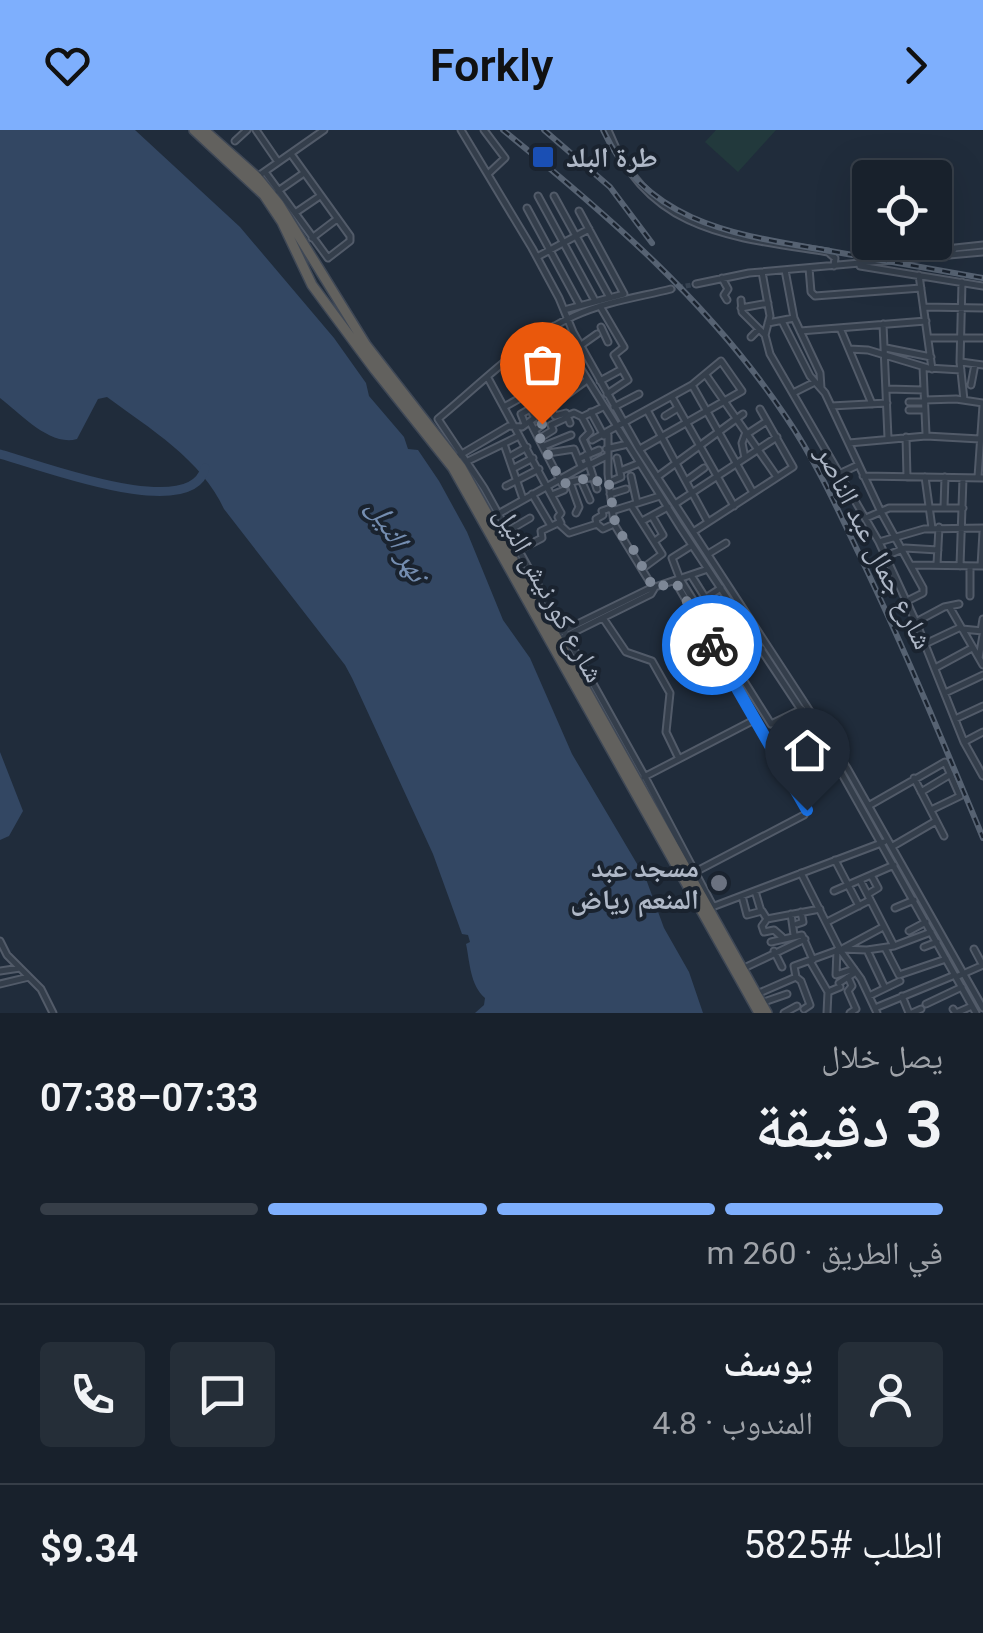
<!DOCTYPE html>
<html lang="ar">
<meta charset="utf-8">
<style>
:root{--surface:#18212c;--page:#252e38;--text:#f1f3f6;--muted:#9fa3a9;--line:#363e48;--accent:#7eaffd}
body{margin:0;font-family:Roboto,"Noto Naskh Arabic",sans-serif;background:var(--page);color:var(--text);direction:rtl;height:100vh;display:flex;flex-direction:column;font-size:38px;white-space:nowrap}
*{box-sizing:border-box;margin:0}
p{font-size:32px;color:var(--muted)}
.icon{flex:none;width:55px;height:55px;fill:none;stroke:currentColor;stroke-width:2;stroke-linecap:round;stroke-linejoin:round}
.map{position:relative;height:883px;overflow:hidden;direction:ltr}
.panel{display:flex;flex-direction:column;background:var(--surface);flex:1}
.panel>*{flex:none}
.tools{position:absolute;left:852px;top:30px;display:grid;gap:20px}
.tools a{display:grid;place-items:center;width:100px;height:100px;border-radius:10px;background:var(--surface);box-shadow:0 10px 40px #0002,0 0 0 2px var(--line);font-size:50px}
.pin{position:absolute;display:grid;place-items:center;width:85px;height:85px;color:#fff;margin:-102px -42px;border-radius:50% 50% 50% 0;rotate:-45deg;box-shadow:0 0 10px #0007}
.pin .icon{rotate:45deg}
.courier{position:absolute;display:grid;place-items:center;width:100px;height:100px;margin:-50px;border:8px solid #1a73e8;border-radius:50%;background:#fff;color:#222;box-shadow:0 2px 12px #0007}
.overview em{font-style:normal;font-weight:600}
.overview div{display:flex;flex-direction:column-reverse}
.overview{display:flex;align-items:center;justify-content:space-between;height:170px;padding:0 40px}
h1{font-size:65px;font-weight:600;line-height:75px}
.bar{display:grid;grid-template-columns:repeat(4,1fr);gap:15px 10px;align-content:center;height:120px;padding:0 40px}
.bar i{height:12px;border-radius:8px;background:var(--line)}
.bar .current{background:var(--accent)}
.bar p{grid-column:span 4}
.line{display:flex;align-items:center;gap:25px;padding:0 40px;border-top:2px solid var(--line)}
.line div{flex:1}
.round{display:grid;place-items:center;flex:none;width:105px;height:105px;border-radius:10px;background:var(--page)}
header{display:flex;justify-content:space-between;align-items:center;height:130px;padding:0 40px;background:var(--accent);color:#111;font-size:45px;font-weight:600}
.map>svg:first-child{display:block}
</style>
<header><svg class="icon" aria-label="forward" viewBox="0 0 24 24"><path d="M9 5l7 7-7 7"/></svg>Forkly<svg class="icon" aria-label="heart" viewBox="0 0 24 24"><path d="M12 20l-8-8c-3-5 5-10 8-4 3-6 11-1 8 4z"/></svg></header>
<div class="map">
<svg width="983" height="883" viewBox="0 0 983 883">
<rect width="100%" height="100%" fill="#202c3b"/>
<path fill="#22393c" d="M 716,0 L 776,0 L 738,42 L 705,12 Z"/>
<path fill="#334763" d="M 0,0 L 135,0 L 240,97 L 334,208 L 366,253 L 369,266 L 404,307 L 408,319 L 418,320 L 439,351 L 467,402 L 503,490 L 530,528 L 572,624 L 646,749 L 664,798 L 689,842 L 703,883 L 475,883 L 484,875 L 485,868 C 470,855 470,833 466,814 L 470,812 L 468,805 L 462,804 L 433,724 L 352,548 L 345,535 L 224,379 C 202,330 149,298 107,267 L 98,269 L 77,309 C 50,317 20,283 0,268 Z
M 0,622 L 23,681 L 9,706 L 0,710 Z"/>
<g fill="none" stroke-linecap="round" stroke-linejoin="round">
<path stroke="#334763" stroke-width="9" d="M 0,324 C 38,334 192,394 205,338"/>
<path stroke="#354150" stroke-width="5" stroke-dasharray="5 2.5" stroke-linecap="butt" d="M 671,159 L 696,154"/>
<defs>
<path id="minor" d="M 256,0 L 278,32
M 461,0 L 532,118 L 559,168 L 573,202 L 639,319 L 847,638 L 983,878
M 484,0 L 505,28 L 488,44
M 608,0 C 648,103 734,107 828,122 L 835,128 L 834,136
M 235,11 L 247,0
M 265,42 L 328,128 L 350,111 L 350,106 L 291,24
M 257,47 L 324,0
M 278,61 L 304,43
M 538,66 L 594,169
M 554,66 L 609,166
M 527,78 L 579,174
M 579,81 L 624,164
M 295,83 L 320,66
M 312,108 L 337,89
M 950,125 L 955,118 L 983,115
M 537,127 L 589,99
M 860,136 L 983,156
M 809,138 L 811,162 L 815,166 L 921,158
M 785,140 L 794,188 L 820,243 L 821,258
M 762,142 L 770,186 L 765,205 L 770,224 L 879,412 L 916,492 L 964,612 L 983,646
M 919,145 L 932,239
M 722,148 L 728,159 L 724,165 L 727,170
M 962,152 L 960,232 L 964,270
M 696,154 L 749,143 L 983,122
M 741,170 L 742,182 L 765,205
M 600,176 L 624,217 L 614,225 L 628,250 L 607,264
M 924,177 L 983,178
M 741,178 L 768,173
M 564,180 L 624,164
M 782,191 L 810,246 L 825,263 L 880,380 L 923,458 L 923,463 L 907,471
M 768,193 L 794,188
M 883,194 L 888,308
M 554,196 L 680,397 L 833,628 L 976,883
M 601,197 L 608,212
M 840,198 L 872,274
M 800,201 L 926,191
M 751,207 L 759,199
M 928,208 L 983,208
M 580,216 L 597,204
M 886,218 L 931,227
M 849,219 L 868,220 L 928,238 L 961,240
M 519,222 L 528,234 L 543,240 L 563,268
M 514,226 L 535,274
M 961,232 L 983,235
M 923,237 L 926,304
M 706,245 L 777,347
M 488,248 L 561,383 L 558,387 L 561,393
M 600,251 L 622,239
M 541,255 L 553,274
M 692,255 L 752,361
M 971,255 L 975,234
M 887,259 L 924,260
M 793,263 L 813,253
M 672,267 L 734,376
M 925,270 L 956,269 L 983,273
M 909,272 L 925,272
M 550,276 L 555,286 L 566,283 L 570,293
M 831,276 L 887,273
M 504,277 L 529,263
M 614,277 L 639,264
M 647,280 L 708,392
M 909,280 L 925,280
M 591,282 L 604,306
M 567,286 L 574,283 L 582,287 L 603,277
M 665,286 L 678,278
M 582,287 L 590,302 L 583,309 L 590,324
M 438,289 L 484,358 L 645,647 L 713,776
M 438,289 C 481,254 523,209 574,186 C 604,172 639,167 671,159
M 530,292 L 562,354 L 593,347
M 525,294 L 521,284 L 530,279 L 534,286
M 535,300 L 542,295 L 537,284
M 747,304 L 767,291
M 608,305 L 608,344 L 614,394 L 654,459
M 906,307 L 907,347
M 540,308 L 553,300 L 551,295 L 568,287
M 592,310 L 692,255 L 721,231 L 742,261 L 640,319
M 849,313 L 926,306 L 980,309
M 504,314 L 523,369
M 544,316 L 571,305
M 606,319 L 628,314
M 548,323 L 574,319 L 581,336
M 586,325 L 597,359
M 509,327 L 527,317
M 455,328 L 509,296 L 522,297 L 587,250
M 745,328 L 742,313 L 746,302
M 578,329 L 599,320
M 468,331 L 519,306
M 589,335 L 607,326
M 514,338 L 533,328
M 620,341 L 640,333
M 841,343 L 858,335
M 631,346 L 637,373
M 863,346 L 983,348
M 657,347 L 743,284
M 925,347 L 932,398
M 978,347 L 983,275
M 581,350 L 590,370
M 686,351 L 704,338
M 570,352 L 579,377 L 576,383
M 609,352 L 621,347 L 617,328
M 506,356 L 539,339
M 532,364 L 551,396
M 610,364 L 626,359
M 552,365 L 564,360
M 675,374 L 777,307
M 631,375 L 662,424 L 643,438
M 944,377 L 945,347
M 612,381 L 660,366
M 498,384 L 589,333
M 652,386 L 663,405 L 655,411
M 866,388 L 889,378 L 963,378
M 642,391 L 668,377
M 597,394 L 596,389 L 603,385 L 602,381 L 611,378
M 508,401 L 530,388
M 693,402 L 793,337 L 760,279
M 879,412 L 924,399 L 983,398
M 691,416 L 672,428 L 680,449 L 771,594 L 802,579
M 519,420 L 542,408 L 541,401 L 558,393 L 569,403 L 597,394 L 603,399 L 614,394
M 708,424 L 726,413
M 886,426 L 905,418 L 938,420
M 937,434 L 939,397
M 911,435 L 983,436
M 960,436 L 963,348
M 970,436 L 970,466
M 981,436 L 983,402
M 691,445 L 723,496
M 675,451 L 807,680 L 804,685 L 697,741
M 696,474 L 721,458
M 949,476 L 983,535
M 603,488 L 626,522 L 652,531 L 670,563 L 666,602 L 679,629
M 916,492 L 944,477 L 959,474
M 962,499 L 983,501
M 981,501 L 983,489
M 713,502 L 739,485
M 555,505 L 649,459 L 708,439
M 558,510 L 651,464 L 654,459
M 925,514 L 961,497
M 724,519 L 752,503
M 979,528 L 983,505
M 735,537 L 762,519
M 935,538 L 972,518
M 945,563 L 983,545
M 955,589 L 983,576
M 964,612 L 983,602
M 644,647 L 756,589
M 914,648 L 944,706
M 921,662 L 951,644
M 870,675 L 945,632 L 960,666 L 931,680
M 893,716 L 936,691
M 835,730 L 859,776
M 801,743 L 840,820 L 861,849 L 877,883
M 860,750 L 894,816
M 755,761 L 761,781
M 834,761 L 894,735
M 868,764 L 878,758 L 871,745
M 742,766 L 747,785 L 762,781 L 767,789 L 820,779
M 712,777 L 884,712
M 895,778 L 914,770
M 791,784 L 794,805
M 767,789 L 762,796 L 764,802 L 774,800 L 782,807
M 827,792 L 870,770
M 797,794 L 803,792 L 801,782
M 909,801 L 926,792
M 0,811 L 7,825 L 41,859 L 53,883
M 771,812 L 802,805 L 813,830
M 924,817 L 937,812
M 844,818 L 883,797
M 885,818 L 899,845 L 946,829
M 974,819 L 982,834
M 837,820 L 836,845 L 854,839
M 867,820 L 885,858
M 774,821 L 782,837
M 810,831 L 828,862 L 827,883
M 742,839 L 805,809
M 0,841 L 20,838
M 796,847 L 801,851 L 810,875 L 804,879
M 848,847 L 852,856 L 848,861 L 856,879 L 850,883
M 956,847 L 983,835
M 839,853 L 856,842
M 0,854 L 29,847
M 828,862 L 840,857
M 757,864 L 796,847 L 794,836 L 841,819 L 867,820 L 894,816 L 931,802
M 869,866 L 900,851
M 902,866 L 909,883
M 761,873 L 787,864
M 926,874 L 962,857
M 875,878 L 955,845
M 953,879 L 956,883 L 972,876
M 784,883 L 797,876
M 912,883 L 921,879"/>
<path id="trunk" d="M 194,0 L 264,65 L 282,92 L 312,155 L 375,240 L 453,338 L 759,883
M 204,0 L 257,47 L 279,74 L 366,215 L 461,337 L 767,883"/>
</defs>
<use href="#minor" stroke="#525b69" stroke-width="9"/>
<use href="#trunk" stroke="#3f4856" stroke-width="12"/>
<use href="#minor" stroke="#343e4b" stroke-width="5"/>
<use href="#trunk" stroke="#62615e" stroke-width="9"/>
<defs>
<path id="rail" d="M 503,0 C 608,85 711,174 786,287 C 816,331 838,380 861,428 C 905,520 944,614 983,708
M 544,0 L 610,57 L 652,113
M 603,0 C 647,95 738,105 830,121 C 881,130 932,139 983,148"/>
</defs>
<use href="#rail" stroke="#566272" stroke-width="6"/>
<use href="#rail" stroke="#1a232f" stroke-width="2.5" stroke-dasharray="8" stroke-linecap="butt"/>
</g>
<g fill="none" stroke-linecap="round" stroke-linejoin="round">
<path stroke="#7d8796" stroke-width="10" stroke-dasharray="0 18" d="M 542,294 L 536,300 L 562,354 L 593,347 L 595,352 L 608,348 L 616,398 L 633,419 L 654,459 L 675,451 L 712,515"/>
<path stroke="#1a73e8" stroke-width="12" d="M 712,515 L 807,680"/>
</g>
<rect fill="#1a4fb4" stroke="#1a232f" stroke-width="4" x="531" y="15" width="24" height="24" rx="5"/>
<circle fill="#6b7280" stroke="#1a232f" stroke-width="4" cx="719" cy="753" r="10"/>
<g text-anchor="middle" stroke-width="8" stroke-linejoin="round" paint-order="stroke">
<g font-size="28" font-weight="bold" fill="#afb8c7" stroke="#1a232f" text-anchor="start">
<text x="566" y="37">طرة البلد</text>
<text x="699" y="747" text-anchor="end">مسجد عبد<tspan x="699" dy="32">المنعم رياض</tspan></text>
</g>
<g font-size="28" fill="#afb8c7" stroke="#1a232f">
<text transform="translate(875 417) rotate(63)" y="10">شارع جمال عبد الناصر</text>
<text transform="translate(550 464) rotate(61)" y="10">شارع كورنيش النيل</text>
</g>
<g font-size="30" font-style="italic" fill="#758eb1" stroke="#1a232f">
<text transform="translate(398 410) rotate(60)" y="10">نهر النيل</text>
</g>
</g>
</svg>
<div class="tools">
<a><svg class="icon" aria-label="locate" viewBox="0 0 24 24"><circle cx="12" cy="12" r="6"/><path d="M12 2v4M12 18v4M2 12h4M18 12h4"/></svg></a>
</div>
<div class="pin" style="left:542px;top:294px;background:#ea580c"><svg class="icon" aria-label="bag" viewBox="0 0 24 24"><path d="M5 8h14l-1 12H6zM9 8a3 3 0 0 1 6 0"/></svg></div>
<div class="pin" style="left:807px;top:680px;background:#1f2937"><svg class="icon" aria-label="home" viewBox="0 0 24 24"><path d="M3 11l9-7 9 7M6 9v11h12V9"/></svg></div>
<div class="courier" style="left:712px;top:515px"><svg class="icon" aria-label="bike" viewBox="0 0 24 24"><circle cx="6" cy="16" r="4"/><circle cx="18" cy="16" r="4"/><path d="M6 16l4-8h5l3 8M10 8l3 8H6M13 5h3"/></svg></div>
</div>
<section class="panel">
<div class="overview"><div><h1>3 دقيقة</h1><p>يصل خلال</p></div><em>07:33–07:38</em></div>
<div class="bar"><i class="current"></i><i class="current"></i><i class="current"></i><i></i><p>في الطريق · 260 m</p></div>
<div class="line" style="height:180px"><a class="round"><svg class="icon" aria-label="person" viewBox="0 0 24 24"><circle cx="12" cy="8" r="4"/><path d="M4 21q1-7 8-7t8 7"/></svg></a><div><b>يوسف</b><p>المندوب · 4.8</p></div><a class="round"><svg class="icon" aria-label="chat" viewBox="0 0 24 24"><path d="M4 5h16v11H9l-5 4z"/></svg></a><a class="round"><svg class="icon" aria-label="phone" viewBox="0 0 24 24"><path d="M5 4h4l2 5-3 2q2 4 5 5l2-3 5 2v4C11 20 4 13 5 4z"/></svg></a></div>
<div class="line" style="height:130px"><div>الطلب #5825</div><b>$9.34</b></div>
</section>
